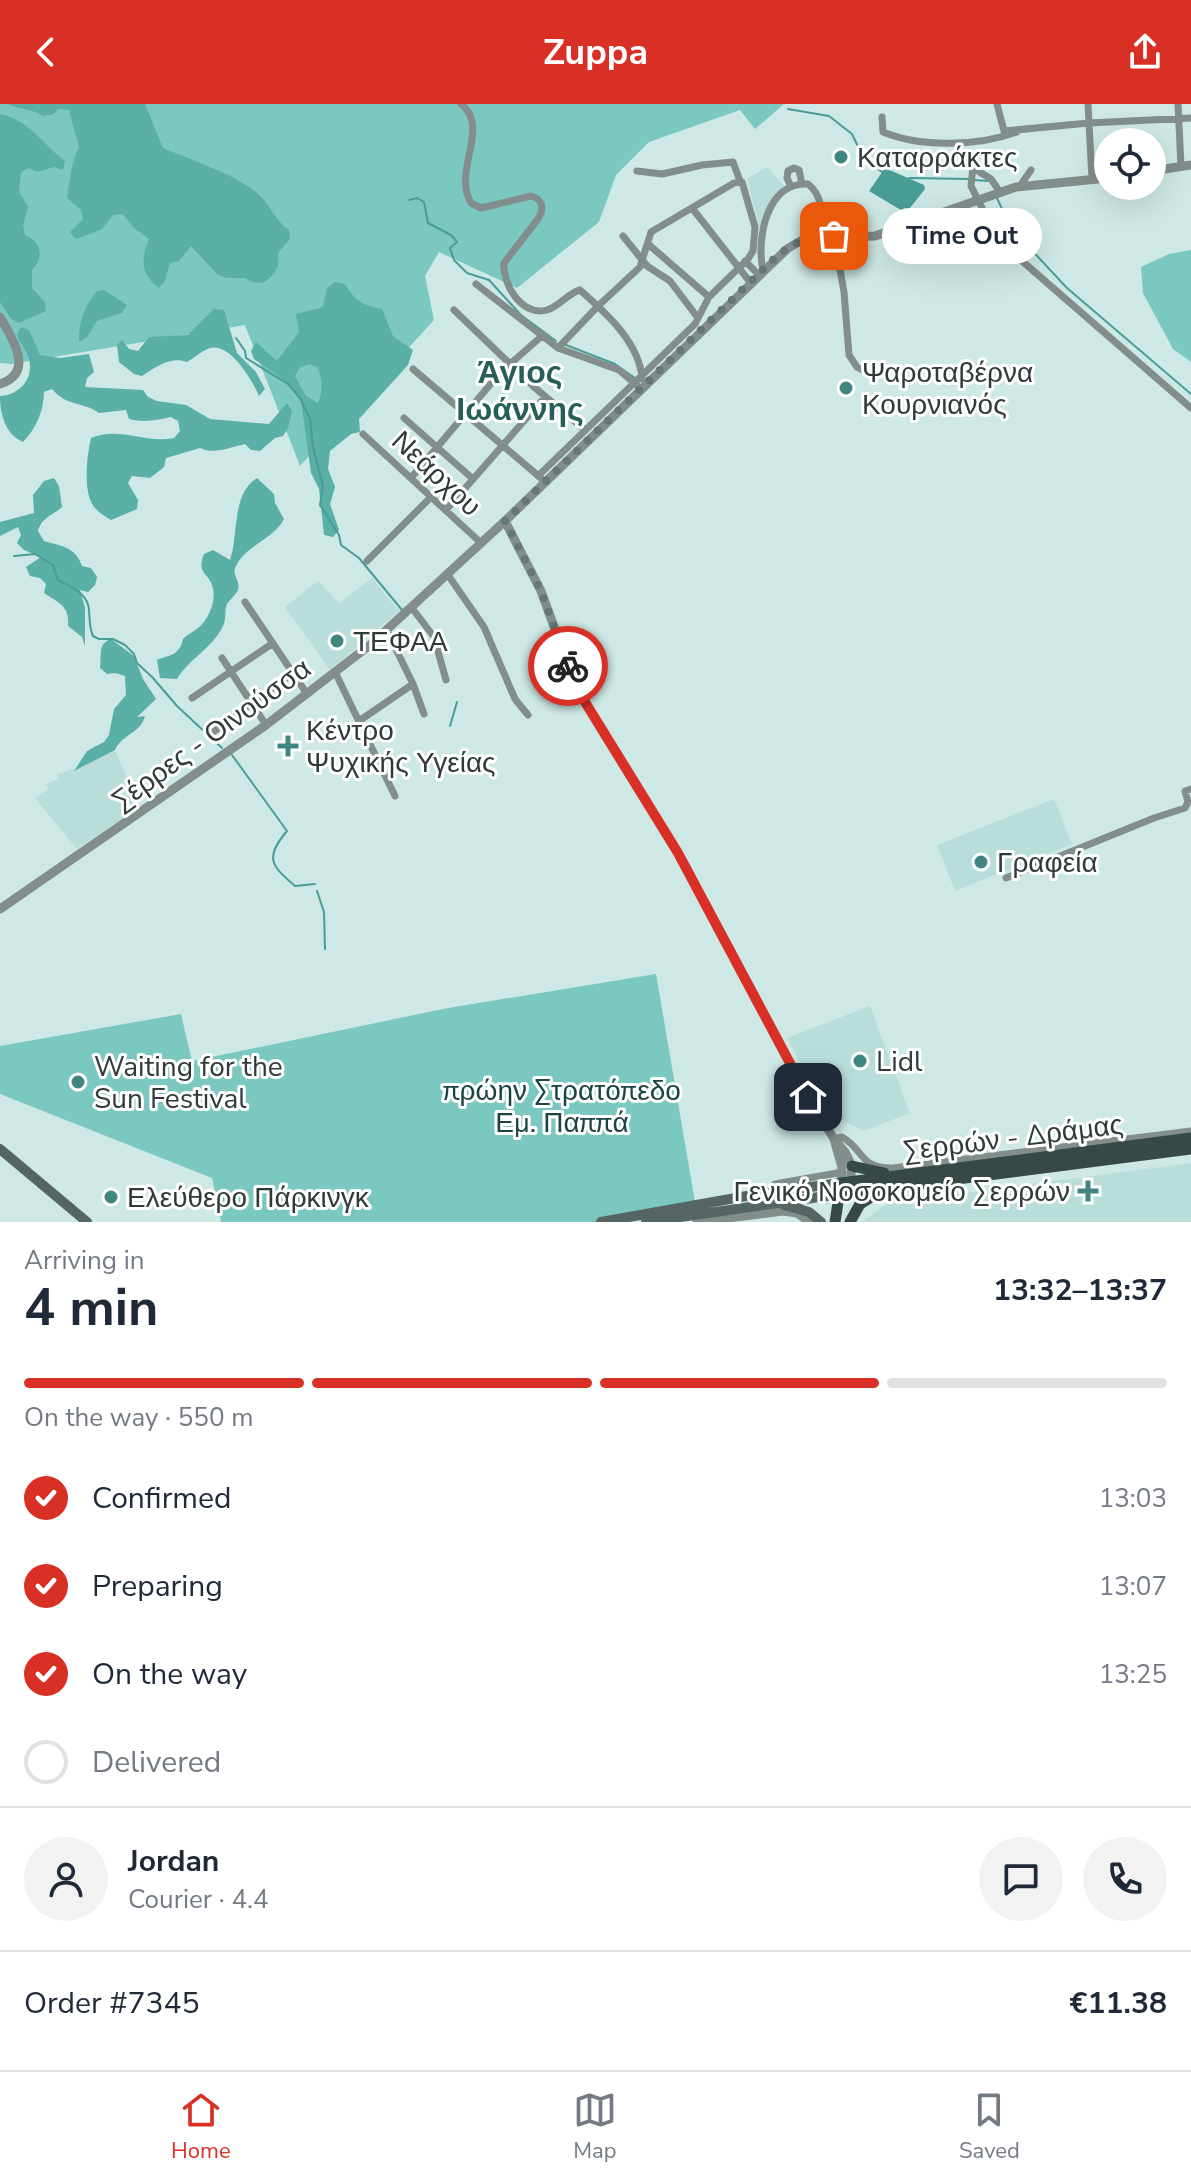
<!DOCTYPE html>
<meta charset="utf-8">
<style>
:root{--surface:#fff;--page:#f2f2f3;--text:#1f2937;--muted:#747a83;--line:#e0e1e3;--accent:#d93025}
body{margin:0;font-family:"Nunito Sans",sans-serif;background:var(--page);color:var(--text);height:100vh;display:flex;flex-direction:column;font-size:30px;white-space:nowrap}
*{box-sizing:border-box;margin:0}
p{font-size:26px;color:var(--muted)}
.icon{flex:none;width:44px;height:44px;fill:none;stroke:currentColor;stroke-width:2;stroke-linecap:round;stroke-linejoin:round}
.map{position:relative;height:1118px;overflow:hidden}
.side{display:flex;flex-direction:column;background:var(--surface);flex:1}
.side>*{flex:none}
.buttons{position:absolute;left:1094px;top:24px;display:grid;gap:16px}
.buttons a{display:grid;place-items:center;width:72px;height:72px;border-radius:50%;background:var(--surface);box-shadow:0 8px 32px #0002;font-size:40px}
.pin{position:absolute;display:grid;place-items:center;width:68px;height:68px;color:#fff;margin:-34px;border-radius:16px;box-shadow:0 4px 12px #0006}
.courier{position:absolute;display:grid;place-items:center;width:80px;height:80px;margin:-40px;border:6px solid #d93025;border-radius:50%;background:#fff;color:#222;box-shadow:0 2px 10px #0007}
.bubble{position:absolute;height:56px;border-radius:28px;background:var(--surface);box-shadow:0 8px 32px #0002;font-size:26px;font-weight:700;line-height:56px;text-align:center}
.summary em{font-style:normal;font-weight:700}
.summary div{display:flex;flex-direction:column-reverse}
.summary{display:flex;align-items:center;justify-content:space-between;height:136px;padding:0 24px}
h1{font-size:52px;font-weight:700;line-height:60px}
.bar{display:grid;grid-template-columns:repeat(4,1fr);gap:12px 8px;align-content:center;height:96px;padding:0 24px}
.bar i{height:10px;border-radius:6px;background:var(--line)}
.bar .on{background:var(--accent)}
.bar p{grid-column:span 4}
.line{display:flex;align-items:center;gap:20px;padding:0 24px;border-top:2px solid var(--line)}
.line div{flex:1}
.round{display:grid;place-items:center;flex:none;width:84px;height:84px;border-radius:42px;background:var(--page)}
ol{padding:0 24px;list-style:none}
li{display:flex;align-items:center;gap:24px;height:88px}
li p{margin-inline-start:auto}
li .icon{padding:8px;border-radius:50%;background:var(--accent);color:#fff;stroke-width:4}
li:last-child{color:var(--muted)}
li i{width:44px;height:44px;border:4px solid var(--line);border-radius:50%}
header{display:flex;justify-content:space-between;align-items:center;height:104px;padding:0 24px;background:var(--accent);color:#fff;font-size:36px;font-weight:700}
.dock{display:flex;justify-content:space-around;align-items:center;height:112px;border-top:2px solid var(--line);background:var(--surface);font-size:22px;color:var(--muted)}
.dock a{display:grid;justify-items:center;gap:4px}
.dock .on{color:var(--accent)}
.map>svg:first-child{display:block}
</style>
<header><svg class="icon" aria-label="back" viewBox="0 0 24 24"><path d="M15 5l-7 7 7 7"/></svg>Zuppa<svg class="icon" aria-label="share" viewBox="0 0 24 24"><path d="M12 15V3M7 8l5-5 5 5M5 13v7h14v-7"/></svg></header>
<div class="map">
<svg width="1191" height="1118" viewBox="0 0 1191 1118">
<rect width="100%" height="100%" fill="#cde8e5"/>
<path fill="#b9deda" d="M 767,63 L 786,84 L 760,125 L 747,75 Z
M 372,474 L 399,507 L 330,566 L 285,503 L 318,477 L 339,499 Z
M 115,646 L 140,703 L 77,745 L 35,694 L 48,685 L 46,680 L 59,675 L 57,670 L 72,665 L 75,666 Z
M 1054,695 L 1072,740 L 955,787 L 937,741 Z
M 870,902 L 910,1009 L 864,1027 L 837,1014 L 833,1016 L 827,1010 L 787,934 Z
M 1191,1059 L 1191,1118 L 862,1118 L 888,1099 Z"/>
<path fill="#7bc8c1" d="M 0,0 L 784,0 L 755,25 L 740,6 L 649,38 L 616,71 L 599,118 L 517,184 L 439,148 L 425,172 L 434,216 L 300,362 L 245,221 L 11,260 L 0,259 Z
M 964,106 L 973,129 L 942,141 L 933,118 Z
M 1191,146 L 1191,258 L 1173,245 L 1143,189 L 1141,163 L 1169,150 Z
M 656,870 L 695,1098 L 595,1118 L 221,1118 L 212,1074 L 0,990 L 0,942 L 181,910 L 192,957 L 448,904 Z"/>
<path fill="#5aafa7" fill-rule="evenodd" d="M 8,0 L 145,0 L 163,44 C 191,56 232,69 256,88 C 270,99 274,116 289,126 L 290,135 L 278,149 C 280,164 275,171 263,179 L 253,178 L 244,174 L 226,174 L 217,170 L 191,142 L 179,157 L 170,159 L 165,177 L 159,184 C 140,170 141,155 149,135 L 134,124 L 123,110 L 113,111 L 102,125 L 76,135 L 70,128 L 83,115 L 81,106 L 67,94 C 70,75 71,60 79,43 L 69,6 L 59,5 L 52,11 L 43,12 C 33,5 20,6 8,0 Z
M 0,10 C 31,17 41,39 65,57 L 63,66 L 54,63 L 37,68 L 29,64 L 21,68 L 19,87 L 28,103 L 23,122 L 25,131 C 41,137 45,153 32,166 L 32,184 L 45,198 L 46,207 L 19,219 L 11,215 L 0,198 Z
M 335,178 L 345,180 C 355,197 362,201 382,205 L 393,232 L 413,246 L 408,261 L 359,315 L 360,328 L 351,330 L 330,347 L 328,365 L 335,383 L 330,400 L 339,426 L 333,433 L 324,431 L 319,385 L 311,369 L 301,297 L 284,276 L 254,255 L 251,247 L 256,238 L 277,257 L 299,228 L 296,210 L 323,203 L 327,184 ZM 310,260 L 318,264 C 322,275 323,288 318,299 L 306,292 L 295,272 L 300,263 Z
M 104,186 L 127,201 L 122,209 L 97,217 L 87,233 L 79,238 C 78,220 85,200 97,187 Z
M 214,205 L 224,206 L 237,249 L 256,268 L 265,285 L 259,292 C 253,277 230,238 210,244 C 203,246 194,254 187,258 C 170,252 156,263 142,272 L 134,270 L 119,258 L 117,241 L 122,236 L 129,245 L 138,247 L 149,233 L 188,231 Z
M 21,223 L 29,226 L 40,251 L 60,254 L 89,250 L 94,268 L 87,274 L 85,283 L 143,286 L 148,293 L 157,297 L 186,301 L 210,315 L 269,320 L 287,299 L 292,307 L 288,324 L 283,332 L 275,334 L 260,347 L 251,346 L 245,340 C 230,343 214,351 200,344 L 166,354 L 164,363 L 150,374 L 132,372 L 128,379 L 138,396 L 137,405 L 111,416 C 105,412 99,409 95,404 C 82,390 87,351 91,334 C 119,322 146,340 174,334 L 180,327 L 178,317 L 171,313 C 156,316 145,319 129,315 L 126,306 L 99,309 C 82,297 67,303 52,285 L 44,288 C 44,306 36,325 23,338 C 5,330 0,310 0,292 C 19,291 34,275 29,255 C 27,246 19,239 17,230 Z
M 54,374 L 59,382 L 62,403 C 52,412 42,413 38,427 L 44,437 C 61,442 76,443 82,462 L 91,464 L 97,473 L 95,481 L 88,488 L 80,486 L 85,504 L 85,542 L 82,533 L 68,522 C 70,502 59,499 44,489 L 46,480 L 40,474 L 30,472 L 26,463 L 41,453 L 24,446 L 17,439 L 21,431 L 18,423 L 0,432 L 0,418 L 34,409 L 33,391 L 44,377 Z
M 257,374 L 274,390 L 275,399 L 284,415 C 274,435 246,441 236,462 C 231,471 241,477 238,486 C 236,491 230,495 227,500 C 224,507 227,516 222,524 C 211,545 189,555 177,575 L 160,574 L 157,556 C 170,551 180,551 183,535 C 188,530 193,528 198,524 C 209,515 216,497 213,484 C 209,468 196,471 204,450 L 213,446 L 230,456 C 239,431 231,390 257,374 Z
M 111,535 L 134,552 L 143,575 L 156,595 L 137,613 L 145,612 C 140,630 122,630 115,646 L 74,667 L 87,647 L 104,638 L 109,631 L 114,605 L 126,591 L 125,572 L 115,569 L 107,570 L 100,564 C 102,551 97,540 111,535 Z"/>
<path fill="#489e97" d="M 885,64 L 924,81 L 925,85 L 906,109 L 869,87 Z"/>
<g fill="none" stroke-linecap="round" stroke-linejoin="round">
<path stroke="#489e97" stroke-width="2" d="M 788,5 L 829,12 L 852,30 L 864,55 L 882,68
M 909,74 L 968,75
M 974,76 L 988,77
M 996,92 L 1011,124 L 1067,184 L 1191,290
M 409,96 L 417,94 L 424,98 L 428,119 L 451,131 L 457,138 L 450,144 L 454,156 L 467,169 L 489,176 L 521,211 L 556,237
M 236,234 L 245,247 L 246,254 L 288,280 L 300,294 L 310,315 L 313,343 L 323,382 L 320,401 L 339,431 L 341,441 L 359,454 L 402,506
M 566,241 L 615,260 L 635,274
M 14,452 L 35,450 L 53,461 L 58,476 C 71,483 88,489 89,506 C 90,516 89,523 93,532 L 99,535 L 113,535 L 125,541 L 134,550 L 137,559 L 153,574 L 177,602 L 222,644
M 450,622 L 457,598
M 232,651 L 287,727 C 265,753 270,761 295,782 L 315,780
M 317,787 L 324,808 L 325,845"/>
<path stroke="#828d8c" stroke-width="7" d="M 461,0 C 491,23 452,67 471,99 L 481,104 L 531,92 C 544,96 544,105 538,115 L 504,159 C 502,180 522,213 547,206 C 560,202 568,189 580,186 C 606,209 640,239 642,275
M 997,0 L 1004,27 L 1089,19 L 1191,14
M 1088,0 L 1092,75
M 1178,0 L 1181,62
M 882,13 L 883,28 C 922,44 979,42 1017,28
M 974,53 L 971,82 L 992,124 L 1022,157 L 1191,304
M 973,64 L 991,75 L 1000,88
M 637,67 L 662,70 L 702,61 L 733,58 L 740,77
M 1020,82 L 1031,66
M 791,83 L 787,74 L 788,67 L 794,64 L 799,66 L 802,80
M 692,104 L 750,178
M 623,132 L 647,162 L 670,177 L 698,214
M 834,132 L 844,188 L 849,251 L 857,263 L 863,266
M 648,140 L 709,193
M 745,157 L 758,170
M 763,166 C 756,135 767,77 808,80 C 824,92 822,114 822,133
M 476,180 L 558,244 L 619,266 L 638,282
M 454,206 L 534,283 L 585,326
M 413,265 L 542,375
M 404,314 L 473,375
M 363,330 L 481,439
M 538,372 L 695,220 L 709,193 L 748,155 L 753,147 L 755,123 L 742,78 L 734,79 L 651,128 L 640,163 L 598,202 L 558,244
M 411,374 L 500,269 L 543,231
M 446,406 L 545,293
M 367,457 L 431,393
M 448,471 L 484,523 L 515,595 L 528,611
M 245,498 L 307,590
M 412,504 L 434,533 L 446,576
M 387,527 L 413,580 L 424,610
M 222,554 L 266,621
M 335,568 L 395,692
M 192,594 L 273,539
M 359,617 L 413,580
M 212,629 L 293,569
M 1006,774 L 1154,714 L 1185,704 L 1188,698 L 1185,687 L 1191,685
M 834,1035 L 842,1033 C 865,1046 859,1065 893,1064 L 1191,1027
M 775,1080 L 843,1068"/>
<path stroke="#828d8c" stroke-width="9" d="M 1152,67 L 1191,61
M 0,213 C 13,235 35,269 0,280
M 505,417 L 541,487 L 577,585 L 678,749 L 808,993 L 834,1035 L 845,1048 L 852,1062 L 850,1078
M 0,805 L 266,621 L 370,541 L 505,417 L 787,145 L 802,136 L 822,133 L 875,132 L 1016,83 L 1108,74
M 834,1035 L 842,1063 L 841,1079
M 697,1118 L 783,1107 L 797,1109 L 810,1118"/>
<path stroke="#556563" stroke-width="10" d="M 0,1045 L 87,1118
M 784,1101 L 809,1108 L 821,1118
M 601,1118 L 764,1089 L 841,1079
M 646,1118 L 840,1090"/>
<path stroke="#364947" stroke-width="11" d="M 852,1062 L 884,1069
M 840,1090 L 1191,1045
M 835,1118 L 841,1079 L 1191,1034
M 850,1118 L 860,1100 L 879,1088"/>
</g>
<g fill="none" stroke-linecap="round" stroke-linejoin="round">
<path stroke="#667775" stroke-width="8" stroke-dasharray="0 14.4" d="M 568,562 L 541,487 L 505,417 L 779,150 L 802,136 L 834,132"/>
<path stroke="#d93025" stroke-width="10" d="M 568,562 L 577,585 L 678,749 L 808,993"/>
</g>
<g fill="#3f8680" stroke="#fff" stroke-width="3">
<circle cx="841" cy="53" r="8"/>
<circle cx="846" cy="284" r="8"/>
<circle cx="337" cy="537" r="8"/>
<path d="M284 630h8v8h8v8h-8v8h-8v-8h-8v-8h8z"/>
<circle cx="981" cy="758" r="8"/>
<circle cx="860" cy="957" r="8"/>
<circle cx="78" cy="978" r="8"/>
<path d="M1084 1075h8v8h8v8h-8v8h-8v-8h-8v-8h8z"/>
<circle cx="111" cy="1093" r="8"/>
</g>
<g text-anchor="middle" stroke-width="6" stroke-linejoin="round" paint-order="stroke">
<g font-size="28" fill="#2f3a39" stroke="#fff" text-anchor="start">
<text x="857" y="63">Καταρράκτες</text>
<text x="862" y="278">Ψαροταβέρνα<tspan x="862" dy="32">Κουρνιανός</tspan></text>
<text x="353" y="547">ΤΕΦΑΑ</text>
<text x="306" y="636">Κέντρο<tspan x="306" dy="32">Ψυχικής Υγείας</tspan></text>
<text x="997" y="768">Γραφεία</text>
<text x="876" y="967">Lidl</text>
<text x="94" y="972">Waiting for the<tspan x="94" dy="32">Sun Festival</tspan></text>
<text x="1070" y="1097" text-anchor="end">Γενικό Νοσοκομείο Σερρών</text>
<text x="127" y="1103">Ελεύθερο Πάρκινγκ</text>
</g>
<g font-size="28" fill="#2f3a39" stroke="#fff">
<text transform="translate(437 369) rotate(43)" y="10">Νεάρχου</text>
<text transform="translate(211 630) rotate(-36)" y="10">Σέρρες - Οινούσσα</text>
<text transform="translate(1013 1033) rotate(-7)" y="10">Σερρών - Δράμας</text>
</g>
<g font-size="28" fill="#1b4340" stroke="#fff">
<text x="562" y="996">πρώην Στρατόπεδο<tspan x="562" dy="32">Εμ. Παππά</tspan></text>
</g>
<g font-size="32" font-weight="bold" fill="#265f5a" stroke="#fff">
<text x="520" y="279">Άγιος<tspan x="520" dy="37">Ιωάννης</tspan></text>
</g>
</g>
</svg>
<div class="buttons">
<a><svg class="icon" aria-label="locate" viewBox="0 0 24 24"><circle cx="12" cy="12" r="6"/><path d="M12 2v4M12 18v4M2 12h4M18 12h4"/></svg></a>
</div>
<div class="pin" style="left:834px;top:132px;background:#ea580c"><svg class="icon" aria-label="bag" viewBox="0 0 24 24"><path d="M5 8h14l-1 12H6zM9 8a3 3 0 0 1 6 0"/></svg></div>
<div class="pin" style="left:808px;top:993px;background:#1f2937"><svg class="icon" aria-label="home" viewBox="0 0 24 24"><path d="M3 11l9-7 9 7M6 9v11h12V9"/></svg></div>
<div class="courier" style="left:568px;top:562px"><svg class="icon" aria-label="bike" viewBox="0 0 24 24"><circle cx="6" cy="16" r="4"/><circle cx="18" cy="16" r="4"/><path d="M6 16l4-8h5l3 8M10 8l3 8H6M13 5h3"/></svg></div>
<div class="bubble" style="left:882px;top:104px;width:160px">Time Out</div>
</div>
<section class="side">
<div class="summary"><div><h1>4 min</h1><p>Arriving in</p></div><em>13:32–13:37</em></div>
<div class="bar"><i class="on"></i><i class="on"></i><i class="on"></i><i></i><p>On the way · 550 m</p></div>
<ol>
<li><svg class="icon" aria-label="check" viewBox="0 0 24 24"><path d="M5 12l5 5 9-10"/></svg>Confirmed<p>13:03</p></li>
<li><svg class="icon" aria-label="check" viewBox="0 0 24 24"><path d="M5 12l5 5 9-10"/></svg>Preparing<p>13:07</p></li>
<li><svg class="icon" aria-label="check" viewBox="0 0 24 24"><path d="M5 12l5 5 9-10"/></svg>On the way<p>13:25</p></li>
<li><i></i>Delivered</li>
</ol>
<div class="line" style="height:144px"><a class="round"><svg class="icon" aria-label="person" viewBox="0 0 24 24"><circle cx="12" cy="8" r="4"/><path d="M4 21q1-7 8-7t8 7"/></svg></a><div><b>Jordan</b><p>Courier · 4.4</p></div><a class="round"><svg class="icon" aria-label="chat" viewBox="0 0 24 24"><path d="M4 5h16v11H9l-5 4z"/></svg></a><a class="round"><svg class="icon" aria-label="phone" viewBox="0 0 24 24"><path d="M5 4h4l2 5-3 2q2 4 5 5l2-3 5 2v4C11 20 4 13 5 4z"/></svg></a></div>
<div class="line" style="height:104px"><div>Order #7345</div><b>€11.38</b></div>
</section>
<nav class="dock">
<a class="on"><svg class="icon" aria-label="home" viewBox="0 0 24 24"><path d="M3 11l9-7 9 7M6 9v11h12V9"/></svg>Home</a>
<a><svg class="icon" aria-label="map" viewBox="0 0 24 24"><path d="M3 6l6-2 6 2 6-2v14l-6 2-6-2-6 2zM9 4v14M15 6v14"/></svg>Map</a>
<a><svg class="icon" aria-label="saved" viewBox="0 0 24 24"><path d="M7 4h10v16l-5-4-5 4z"/></svg>Saved</a>
</nav>
